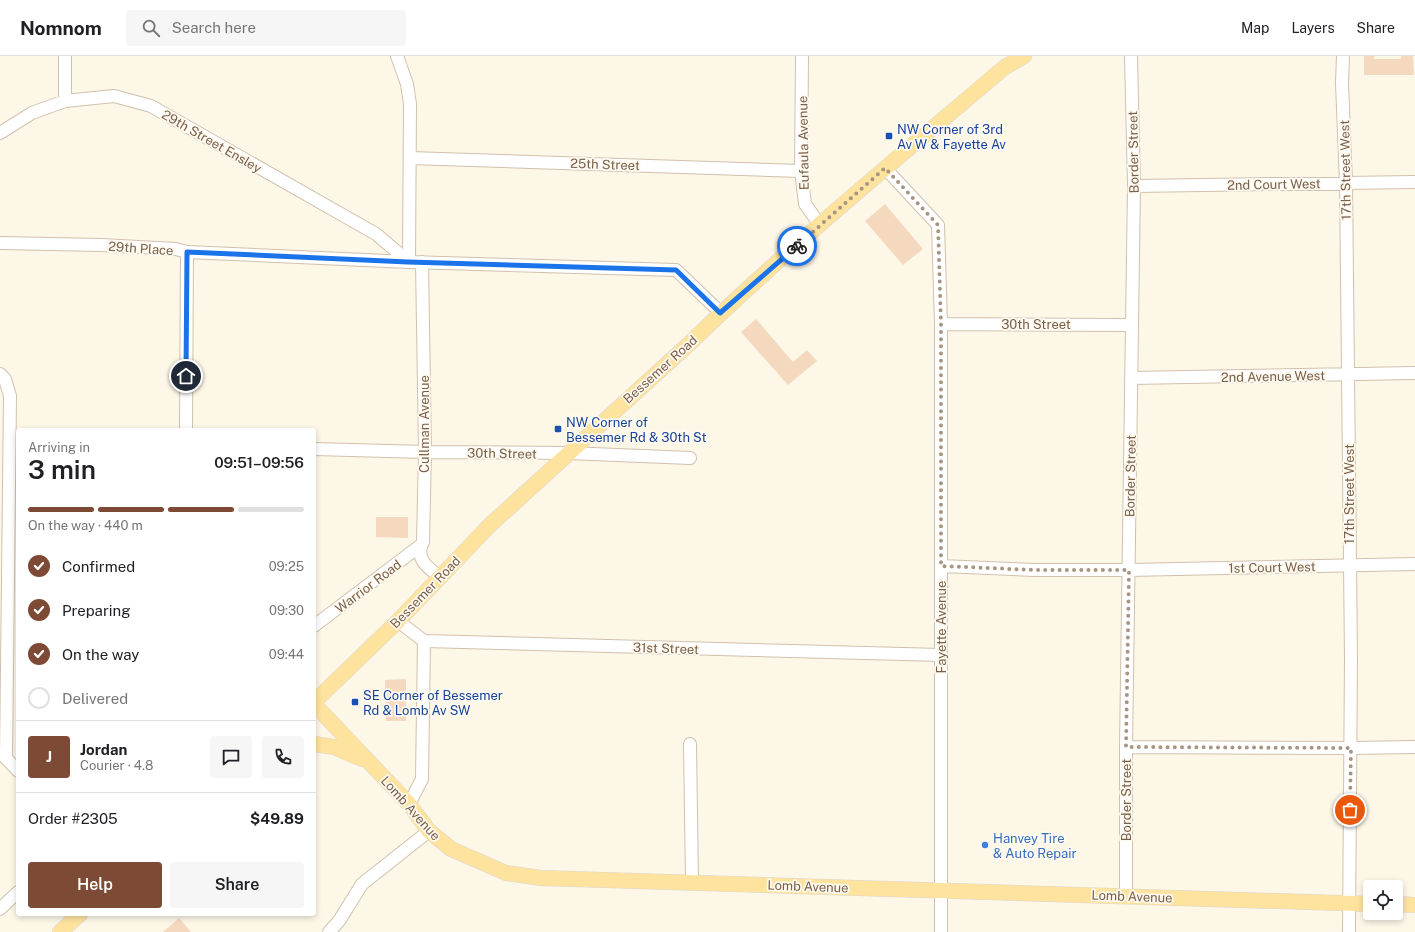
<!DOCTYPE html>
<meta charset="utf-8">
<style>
:root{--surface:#fff;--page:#f6f6f6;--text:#202124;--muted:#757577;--line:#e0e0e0;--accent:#7c4a35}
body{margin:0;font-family:"Public Sans",sans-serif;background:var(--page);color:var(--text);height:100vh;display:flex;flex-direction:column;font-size:15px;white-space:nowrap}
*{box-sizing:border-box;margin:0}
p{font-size:13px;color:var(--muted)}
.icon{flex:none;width:22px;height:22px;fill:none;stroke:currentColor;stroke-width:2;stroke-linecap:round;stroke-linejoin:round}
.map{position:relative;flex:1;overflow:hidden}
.side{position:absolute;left:16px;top:372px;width:300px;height:488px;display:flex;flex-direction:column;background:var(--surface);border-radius:4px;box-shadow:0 2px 6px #0003}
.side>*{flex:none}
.buttons{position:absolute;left:1363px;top:824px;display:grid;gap:8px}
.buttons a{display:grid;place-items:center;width:40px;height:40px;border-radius:4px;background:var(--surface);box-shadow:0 2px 6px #0003;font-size:20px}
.pin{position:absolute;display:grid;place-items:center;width:34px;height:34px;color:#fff;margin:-17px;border:2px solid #fff;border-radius:50%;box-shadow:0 1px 4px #0007}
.courier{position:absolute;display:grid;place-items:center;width:40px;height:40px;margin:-20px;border:3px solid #1a73e8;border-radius:50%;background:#fff;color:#222;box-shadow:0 1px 5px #0007}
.head em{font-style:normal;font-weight:600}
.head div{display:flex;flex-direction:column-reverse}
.head{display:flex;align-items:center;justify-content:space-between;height:68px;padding:0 12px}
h1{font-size:26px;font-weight:600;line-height:30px}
.bar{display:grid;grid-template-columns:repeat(4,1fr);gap:6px 4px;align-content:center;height:48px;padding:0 12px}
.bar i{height:5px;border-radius:3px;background:var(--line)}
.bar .current{background:var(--accent)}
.bar p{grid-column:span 4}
.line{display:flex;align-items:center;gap:10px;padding:0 12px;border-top:1px solid var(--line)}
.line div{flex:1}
.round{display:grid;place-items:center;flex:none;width:42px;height:42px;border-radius:4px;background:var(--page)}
ol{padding:0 12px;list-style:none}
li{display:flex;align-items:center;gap:12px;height:44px}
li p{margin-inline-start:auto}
li .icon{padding:4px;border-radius:50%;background:var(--accent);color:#fff;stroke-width:4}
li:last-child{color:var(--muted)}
li i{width:22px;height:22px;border:2px solid var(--line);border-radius:50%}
.button{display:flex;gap:8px;margin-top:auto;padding:8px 12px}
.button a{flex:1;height:46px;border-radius:4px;background:var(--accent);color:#fff;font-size:16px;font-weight:600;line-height:46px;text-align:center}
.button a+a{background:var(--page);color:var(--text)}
header{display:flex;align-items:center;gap:24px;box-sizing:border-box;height:56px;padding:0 20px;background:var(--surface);border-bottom:1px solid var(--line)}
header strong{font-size:19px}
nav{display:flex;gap:22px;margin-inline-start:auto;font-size:14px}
.search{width:280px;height:36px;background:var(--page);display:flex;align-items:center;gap:10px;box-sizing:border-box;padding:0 14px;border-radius:4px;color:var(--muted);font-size:15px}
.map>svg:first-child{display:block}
</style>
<header>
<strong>Nomnom</strong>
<div class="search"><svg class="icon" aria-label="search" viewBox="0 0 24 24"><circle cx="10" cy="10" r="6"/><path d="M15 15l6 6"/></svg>Search here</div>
<nav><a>Map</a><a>Layers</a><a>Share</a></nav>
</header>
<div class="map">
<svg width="1415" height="876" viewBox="0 0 1415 876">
<rect width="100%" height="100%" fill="#fdf7e8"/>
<path fill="#f4d9bf" d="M 1364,0 L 1374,0 L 1374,3 L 1401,3 L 1401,0 L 1413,0 L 1414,19 L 1364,19 Z
M 885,148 L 923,193 L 903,209 L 865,165 Z
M 756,263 L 793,306 L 807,294 L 817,305 L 788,329 L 741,276 Z
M 376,461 L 408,461 L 408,482 L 376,481 Z
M 406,623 L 406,665 L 386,665 L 385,624 Z
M 179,862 L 191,876 L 163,876 Z"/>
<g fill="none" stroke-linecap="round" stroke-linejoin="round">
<defs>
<path id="minor" d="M 397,0 L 407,28 L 410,48 L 409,206
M 802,0 L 801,115 L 805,148 L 820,169
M 1343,0 L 1342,27 L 1346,127 L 1351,602 L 1349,876
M 65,45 L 65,0
M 0,77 L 32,57 L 65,45 L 114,40 L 151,50 L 376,178 L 409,206
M 410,102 L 801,115
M 885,112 L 938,169 L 941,268 L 941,876
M 1134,130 L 1415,126
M 0,187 L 101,189 L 176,193 L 187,196 L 409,206 L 676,214 L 721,257
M 422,206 L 425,396 L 423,486 C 414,502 428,512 440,521
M 941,268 L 1132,269
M 0,318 L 5,323 L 10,340 L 6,702
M 1131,322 L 1415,317
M 186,374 L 187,196
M 314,393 L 425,396 L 568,397 L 690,402
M 941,510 L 1035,514 L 1129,514 L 1415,508
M 398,565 L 424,585 L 941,599
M 314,570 L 421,489
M 690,688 L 692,827
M 1126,691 L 1351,692 L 1415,691
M 1,697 L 18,715
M 409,748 L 422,723 L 424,585
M 1126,839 L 1126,691 L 1134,130 L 1131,0
M 0,853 L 18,836
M 329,876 L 339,865 L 362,828 L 429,775"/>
<path id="major" d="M 314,646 L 398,565 L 490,469 L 690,287 C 790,190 899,101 1005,11 L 1024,0
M 314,648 L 409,748 L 429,775 L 451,793 L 506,817 L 541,822 L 1370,848
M 314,688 L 334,691 L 362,703
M 1396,848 L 1415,849
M 60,876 L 80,858"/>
</defs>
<use href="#minor" stroke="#d1c0ad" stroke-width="14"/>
<use href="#major" stroke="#dcd6d0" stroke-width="16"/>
<use href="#minor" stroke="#fff" stroke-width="12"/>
<use href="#major" stroke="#fee39f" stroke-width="15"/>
</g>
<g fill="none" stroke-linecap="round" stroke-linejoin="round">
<path stroke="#a89581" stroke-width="4" stroke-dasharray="0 7.2" d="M 797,190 L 885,112 L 938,169 L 941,268 L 941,510 L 1035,514 L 1129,514 L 1126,691 L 1351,692 L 1350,754"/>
<path stroke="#1a73e8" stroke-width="5" d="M 186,320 L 187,196 L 408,206 L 676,214 L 720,257 L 797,190"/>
</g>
<g fill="#1a4fb4" stroke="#fffaf0" stroke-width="1.5">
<rect x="885" y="76" width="8" height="8" rx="2"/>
<rect x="554" y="369" width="8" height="8" rx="2"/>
<rect x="351" y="642" width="8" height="8" rx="2"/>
</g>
<circle fill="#3f7fe0" stroke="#fffaf0" stroke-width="1.5" cx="985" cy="789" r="4"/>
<g text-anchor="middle" stroke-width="3.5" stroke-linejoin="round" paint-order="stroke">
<g font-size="13" fill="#164399" stroke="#fffaf0" text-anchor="start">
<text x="897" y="78">NW Corner of 3rd<tspan x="897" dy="15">Av W &amp; Fayette Av</tspan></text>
<text x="566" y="371">NW Corner of<tspan x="566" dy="15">Bessemer Rd &amp; 30th St</tspan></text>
<text x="363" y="644">SE Corner of Bessemer<tspan x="363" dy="15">Rd &amp; Lomb Av SW</tspan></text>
</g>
<g font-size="13" fill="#7a604a" stroke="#fffaf0">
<text transform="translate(212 85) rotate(30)" y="5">29th Street Ensley</text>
<text transform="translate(803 87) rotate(-91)" y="5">Eufaula Avenue</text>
<text transform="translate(1133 96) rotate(-91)" y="5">Border Street</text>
<text transform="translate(605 108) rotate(2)" y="5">25th Street</text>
<text transform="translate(1345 114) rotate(-91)" y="5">17th Street West</text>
<text transform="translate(1274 128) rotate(-1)" y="5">2nd Court West</text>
<text transform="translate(141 192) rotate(4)" y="5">29th Place</text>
<text x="1036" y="273">30th Street</text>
<text transform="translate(660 313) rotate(-42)" y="5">Bessemer Road</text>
<text transform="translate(1273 320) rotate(-1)" y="5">2nd Avenue West</text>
<text transform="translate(424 368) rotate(-90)" y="5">Cullman Avenue</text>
<text transform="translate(502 397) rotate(1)" y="5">30th Street</text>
<text transform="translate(1130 420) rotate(-89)" y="5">Border Street</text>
<text transform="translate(1349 438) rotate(-90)" y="5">17th Street West</text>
<text transform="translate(1272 511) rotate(-1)" y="5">1st Court West</text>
<text transform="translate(368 530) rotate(-37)" y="5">Warrior Road</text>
<text transform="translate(425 536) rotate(-46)" y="5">Bessemer Road</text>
<text transform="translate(941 571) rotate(-90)" y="5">Fayette Avenue</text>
<text transform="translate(666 592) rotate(2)" y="5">31st Street</text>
<text transform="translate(1126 744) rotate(-90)" y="5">Border Street</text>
<text transform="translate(411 752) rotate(48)" y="5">Lomb Avenue</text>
<text transform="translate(808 830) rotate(2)" y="5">Lomb Avenue</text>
<text transform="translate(1132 840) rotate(2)" y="5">Lomb Avenue</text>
</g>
<g font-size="13" fill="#366cbe" stroke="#fffaf0" text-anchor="start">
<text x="993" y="787">Hanvey Tire<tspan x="993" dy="15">&amp; Auto Repair</tspan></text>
</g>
</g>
</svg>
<div class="buttons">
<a><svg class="icon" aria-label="locate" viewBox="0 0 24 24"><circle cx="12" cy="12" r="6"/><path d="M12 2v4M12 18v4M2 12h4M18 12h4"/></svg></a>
</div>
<div class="pin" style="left:1350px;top:754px;background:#ea580c"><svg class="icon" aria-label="bag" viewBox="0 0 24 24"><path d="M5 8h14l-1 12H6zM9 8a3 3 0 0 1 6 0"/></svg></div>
<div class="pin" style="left:186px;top:320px;background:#1f2937"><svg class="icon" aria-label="home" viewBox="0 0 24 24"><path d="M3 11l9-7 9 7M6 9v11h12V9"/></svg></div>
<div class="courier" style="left:797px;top:190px"><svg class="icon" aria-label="bike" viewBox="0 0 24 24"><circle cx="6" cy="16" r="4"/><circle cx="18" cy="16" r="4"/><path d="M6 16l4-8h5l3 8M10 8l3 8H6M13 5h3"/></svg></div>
<section class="side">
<div class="head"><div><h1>3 min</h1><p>Arriving in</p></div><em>09:51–09:56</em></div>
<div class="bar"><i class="current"></i><i class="current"></i><i class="current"></i><i></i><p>On the way · 440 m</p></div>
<ol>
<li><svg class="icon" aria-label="check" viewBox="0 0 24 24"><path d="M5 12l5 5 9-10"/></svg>Confirmed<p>09:25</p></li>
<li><svg class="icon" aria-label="check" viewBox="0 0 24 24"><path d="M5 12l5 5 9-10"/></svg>Preparing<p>09:30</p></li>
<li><svg class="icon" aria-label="check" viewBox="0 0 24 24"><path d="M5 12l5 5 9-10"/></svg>On the way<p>09:44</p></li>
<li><i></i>Delivered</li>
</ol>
<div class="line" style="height:72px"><b class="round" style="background:var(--accent);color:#fff">J</b><div><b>Jordan</b><p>Courier · 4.8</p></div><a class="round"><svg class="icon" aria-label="chat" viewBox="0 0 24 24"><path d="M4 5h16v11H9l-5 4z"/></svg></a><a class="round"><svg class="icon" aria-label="phone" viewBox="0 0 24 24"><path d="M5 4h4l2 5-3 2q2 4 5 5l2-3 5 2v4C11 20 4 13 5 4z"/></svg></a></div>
<div class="line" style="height:52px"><div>Order #2305</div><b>$49.89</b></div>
<div class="button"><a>Help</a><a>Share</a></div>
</section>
</div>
